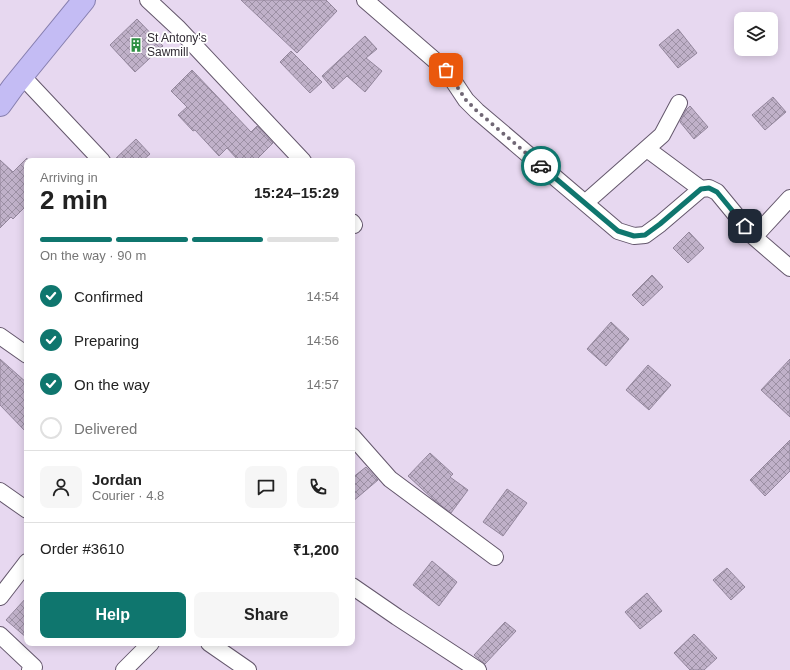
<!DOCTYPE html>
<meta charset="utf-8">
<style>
:root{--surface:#fff;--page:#f6f6f6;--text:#222;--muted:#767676;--line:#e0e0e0;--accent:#0f766e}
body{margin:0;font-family:Helvetica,sans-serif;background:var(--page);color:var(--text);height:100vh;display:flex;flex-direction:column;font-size:15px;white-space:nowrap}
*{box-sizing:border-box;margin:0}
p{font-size:13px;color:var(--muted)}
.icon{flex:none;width:22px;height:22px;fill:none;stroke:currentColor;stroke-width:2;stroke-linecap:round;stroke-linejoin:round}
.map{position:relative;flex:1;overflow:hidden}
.drawer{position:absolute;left:24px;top:158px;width:331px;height:488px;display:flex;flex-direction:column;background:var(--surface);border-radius:8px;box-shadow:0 2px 10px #0003}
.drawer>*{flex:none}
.tools{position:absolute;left:734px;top:12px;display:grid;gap:8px}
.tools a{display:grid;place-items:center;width:44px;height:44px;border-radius:8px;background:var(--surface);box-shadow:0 2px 10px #0003;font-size:20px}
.pin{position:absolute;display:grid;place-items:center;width:34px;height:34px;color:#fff;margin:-17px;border-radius:8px;box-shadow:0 2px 6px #0006}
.courier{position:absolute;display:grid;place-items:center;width:40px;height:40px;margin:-20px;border:3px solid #0f766e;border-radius:50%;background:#fff;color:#222;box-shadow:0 1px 5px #0007}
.head em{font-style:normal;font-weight:800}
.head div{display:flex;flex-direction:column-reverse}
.head{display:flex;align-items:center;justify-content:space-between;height:68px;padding:0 16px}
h1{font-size:26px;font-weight:800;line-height:30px}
.bar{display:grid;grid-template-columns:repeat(4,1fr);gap:6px 4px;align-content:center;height:48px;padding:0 16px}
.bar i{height:5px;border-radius:3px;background:var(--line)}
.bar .on{background:var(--accent)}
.bar p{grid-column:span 4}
.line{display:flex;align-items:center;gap:10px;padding:0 16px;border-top:1px solid var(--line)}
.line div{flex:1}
.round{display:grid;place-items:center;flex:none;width:42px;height:42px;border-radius:8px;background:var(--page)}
ol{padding:0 16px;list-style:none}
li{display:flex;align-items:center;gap:12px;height:44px}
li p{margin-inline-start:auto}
li .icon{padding:4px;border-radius:50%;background:var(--accent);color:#fff;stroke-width:4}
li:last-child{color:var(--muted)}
li i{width:22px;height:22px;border:2px solid var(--line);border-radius:50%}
.action{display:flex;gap:8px;margin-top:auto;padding:8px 16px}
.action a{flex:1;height:46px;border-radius:8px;background:var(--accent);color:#fff;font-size:16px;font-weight:800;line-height:46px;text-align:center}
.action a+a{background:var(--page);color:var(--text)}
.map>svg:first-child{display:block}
</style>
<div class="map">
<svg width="790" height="670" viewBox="0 0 790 670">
<defs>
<pattern id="building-cross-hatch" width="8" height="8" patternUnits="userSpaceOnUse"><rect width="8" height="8" fill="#c0b1c9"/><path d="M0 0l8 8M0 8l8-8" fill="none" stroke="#9c90a4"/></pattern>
</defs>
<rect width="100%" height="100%" fill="#e7d8f0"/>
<path fill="url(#building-cross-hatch)" stroke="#93869c" d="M 241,0 L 326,0 L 337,11 L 297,53 Z
M 137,19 L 163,46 L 135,72 L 110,45 Z
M 678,29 L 697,53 L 678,68 L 659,45 Z
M 365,36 L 377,49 L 366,58 L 382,71 L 365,92 L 347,76 L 333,89 L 322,76 Z
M 291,51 L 322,82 L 310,93 L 280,62 Z
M 192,70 L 251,132 L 257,126 L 273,143 L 255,161 L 239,161 L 227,148 L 219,156 L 195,130 L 193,131 L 178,115 L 187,107 L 171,91 Z
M 773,97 L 786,112 L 765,130 L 752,115 Z
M 690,106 L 708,127 L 694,139 L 680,122 L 686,110 Z
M 136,139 L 150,154 L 142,161 L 113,161 Z
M 27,158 L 27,205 L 13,219 L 11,217 L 0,228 L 0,160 L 13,172 Z
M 689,232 L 704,248 L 688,263 L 673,248 Z
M 652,275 L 663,287 L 643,306 L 632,295 Z
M 611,322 L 629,339 L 606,366 L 587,349 Z
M 0,359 L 27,383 L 27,433 L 0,405 Z
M 790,359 L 790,417 L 761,390 Z
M 648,365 L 671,385 L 649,410 L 626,390 Z
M 790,440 L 790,471 L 765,496 L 750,480 Z
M 430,453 L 453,474 L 450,477 L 468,490 L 451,513 L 434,500 L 408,476 Z
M 366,467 L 378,480 L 352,502 L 352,478 Z
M 507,489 L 527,503 L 503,536 L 483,522 Z
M 432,561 L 457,582 L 439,606 L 413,585 Z
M 727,568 L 745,587 L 731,600 L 713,580 Z
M 647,593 L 662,611 L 640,629 L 625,612 Z
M 27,597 L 27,638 L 6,620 Z
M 505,622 L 516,631 L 485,664 L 474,655 Z
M 694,634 L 717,658 L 704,670 L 690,670 L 674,653 Z"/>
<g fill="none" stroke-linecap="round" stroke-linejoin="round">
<defs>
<path id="minor" d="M 148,0 L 177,27 L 303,161
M 365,0 L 446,70 L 466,100 L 477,111 L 618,231 L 634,236 L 645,235 L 660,224 L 701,189 L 709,188 L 717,192 L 754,237 L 790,268
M 22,76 L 102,161
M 647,149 L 701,189
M 585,203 L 662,135 L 679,103
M 352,222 L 354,225
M 754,237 L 790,198
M 0,336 L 27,355
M 352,436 L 390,479 L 495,557
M 0,491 L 27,510
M 352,586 L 397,617 L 478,670
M 0,597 L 27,562
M 0,635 L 34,667 L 30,670
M 209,643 L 248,670
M 124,670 L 151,643"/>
<path id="trunk" d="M 0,105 L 13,87 L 84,0"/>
</defs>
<use href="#minor" stroke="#64576c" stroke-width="18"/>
<use href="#trunk" stroke="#867eae" stroke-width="24"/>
<use href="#minor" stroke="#fff" stroke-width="16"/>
<use href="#trunk" stroke="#c4bcf4" stroke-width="22"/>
</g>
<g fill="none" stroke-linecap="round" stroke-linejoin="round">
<path stroke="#706775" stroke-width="4" stroke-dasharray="0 7.2" d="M 446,70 L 466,100 L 477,111 L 541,166"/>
<path stroke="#0f766e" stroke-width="5" d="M 541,166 L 618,231 L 634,236 L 645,235 L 660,224 L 701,189 L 709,188 L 717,192 L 745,226"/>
</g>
<defs>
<symbol id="building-bare" viewBox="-9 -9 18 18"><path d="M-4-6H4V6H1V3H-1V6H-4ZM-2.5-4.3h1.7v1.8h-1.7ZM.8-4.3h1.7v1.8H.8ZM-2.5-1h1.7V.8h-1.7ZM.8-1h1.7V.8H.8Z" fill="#2e8f43" stroke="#fff" stroke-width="2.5" paint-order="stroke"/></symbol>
</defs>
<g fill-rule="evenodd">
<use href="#building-bare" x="126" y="35" width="20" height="20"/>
</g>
<g text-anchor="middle" stroke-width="3.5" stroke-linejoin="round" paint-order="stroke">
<g font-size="12" fill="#302a33" stroke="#fff" text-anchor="start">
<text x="147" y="42">St Antony's<tspan x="147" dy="14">Sawmill</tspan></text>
</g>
</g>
</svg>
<div class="tools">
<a><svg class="icon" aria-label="layers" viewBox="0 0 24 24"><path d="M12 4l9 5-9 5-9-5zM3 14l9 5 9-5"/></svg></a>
</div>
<div class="pin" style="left:446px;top:70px;background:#ea580c"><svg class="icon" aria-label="bag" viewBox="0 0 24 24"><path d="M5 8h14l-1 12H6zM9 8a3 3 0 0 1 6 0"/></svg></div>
<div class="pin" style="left:745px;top:226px;background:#1f2937"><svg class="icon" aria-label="home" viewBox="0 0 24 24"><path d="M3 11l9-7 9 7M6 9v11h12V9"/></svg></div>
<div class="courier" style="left:541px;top:166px"><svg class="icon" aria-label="car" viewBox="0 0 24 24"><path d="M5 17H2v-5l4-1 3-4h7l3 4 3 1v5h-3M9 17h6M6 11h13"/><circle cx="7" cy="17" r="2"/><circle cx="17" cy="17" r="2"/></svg></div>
<section class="drawer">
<div class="head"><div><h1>2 min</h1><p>Arriving in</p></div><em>15:24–15:29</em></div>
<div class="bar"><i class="on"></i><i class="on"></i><i class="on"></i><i></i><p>On the way · 90 m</p></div>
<ol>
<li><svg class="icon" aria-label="check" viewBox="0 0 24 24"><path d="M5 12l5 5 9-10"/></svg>Confirmed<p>14:54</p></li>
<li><svg class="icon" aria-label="check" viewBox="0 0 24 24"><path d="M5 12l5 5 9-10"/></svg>Preparing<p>14:56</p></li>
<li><svg class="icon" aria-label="check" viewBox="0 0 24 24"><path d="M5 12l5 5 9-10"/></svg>On the way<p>14:57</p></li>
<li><i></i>Delivered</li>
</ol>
<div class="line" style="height:72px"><a class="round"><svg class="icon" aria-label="person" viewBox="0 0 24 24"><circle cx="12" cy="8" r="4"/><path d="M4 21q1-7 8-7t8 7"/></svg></a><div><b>Jordan</b><p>Courier · 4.8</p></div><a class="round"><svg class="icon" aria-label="chat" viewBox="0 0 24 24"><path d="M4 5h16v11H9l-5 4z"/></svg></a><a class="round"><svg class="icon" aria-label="phone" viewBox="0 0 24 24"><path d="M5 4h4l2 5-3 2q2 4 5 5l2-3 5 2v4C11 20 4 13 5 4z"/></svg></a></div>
<div class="line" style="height:52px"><div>Order #3610</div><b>₹1,200</b></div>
<div class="action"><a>Help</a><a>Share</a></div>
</section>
</div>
